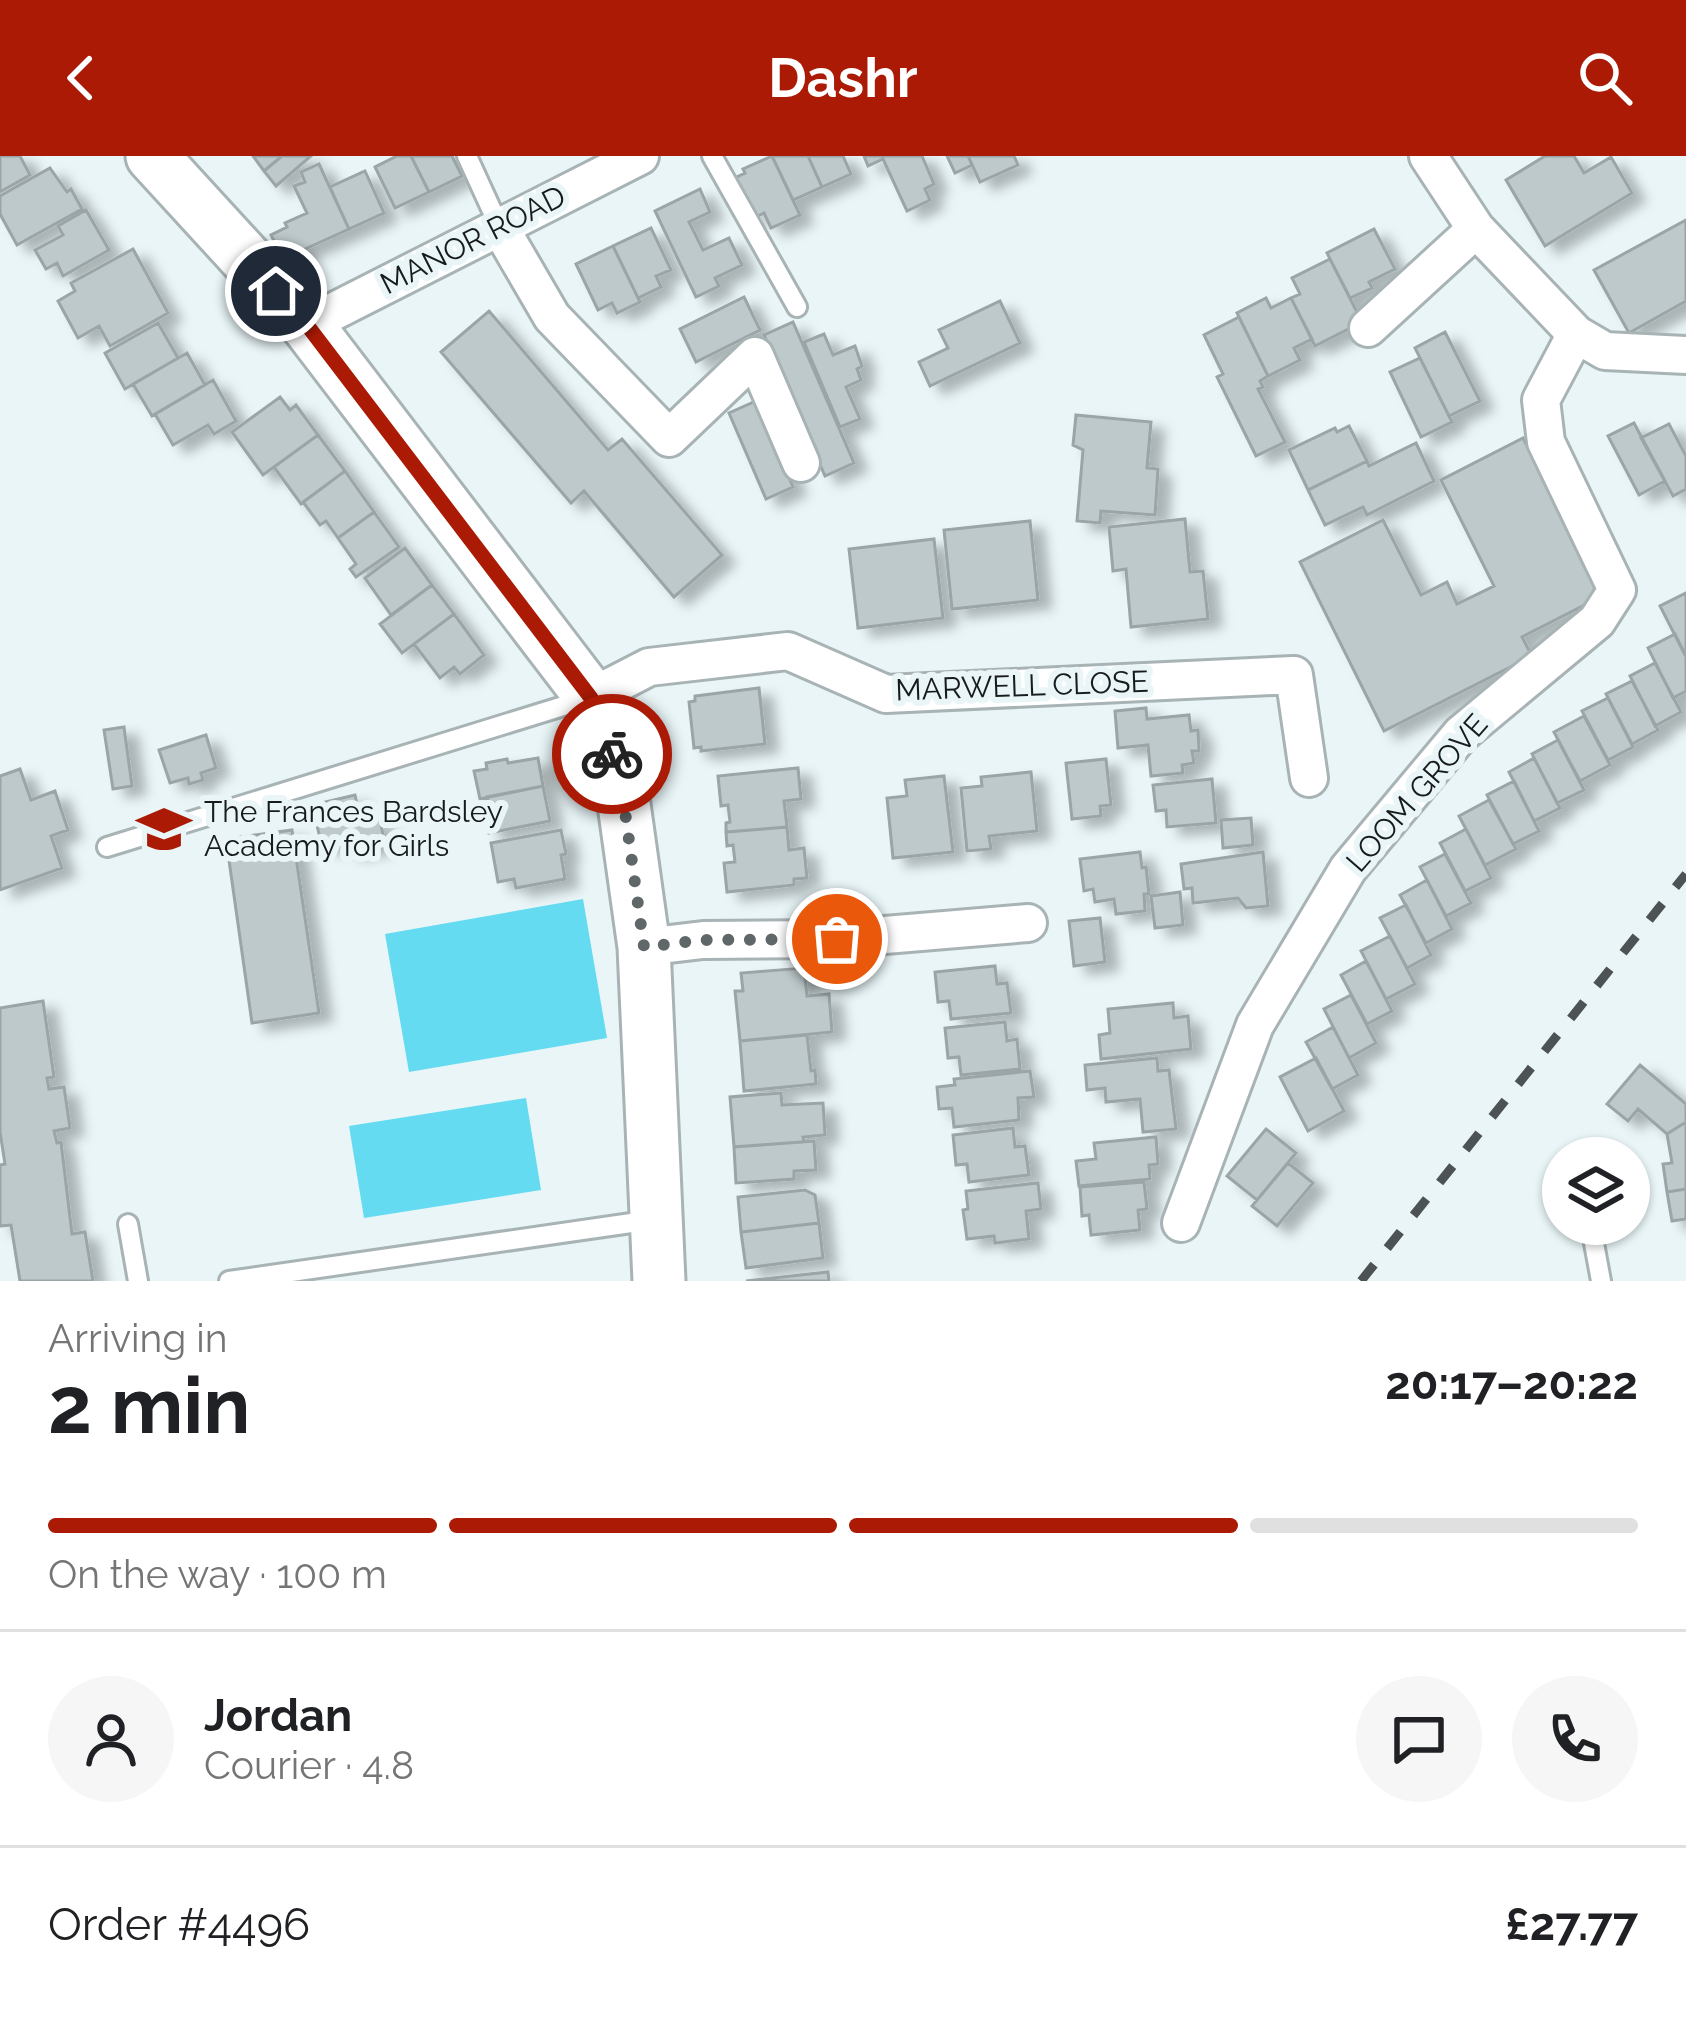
<!DOCTYPE html>
<meta charset="utf-8">
<style>
:root{--surface:#fff;--page:#f6f6f6;--text:#202124;--muted:#757577;--line:#e0e0e0;--accent:#aa1a04}
body{margin:0;font-family:Raleway,sans-serif;background:var(--page);color:var(--text);height:100vh;display:flex;flex-direction:column;font-size:45px;white-space:nowrap}
*{box-sizing:border-box;margin:0}
p{font-size:39px;color:var(--muted)}
.icon{flex:none;width:66px;height:66px;fill:none;stroke:currentColor;stroke-width:2;stroke-linecap:round;stroke-linejoin:round}
.map{position:relative;height:1125px;overflow:hidden}
.details{display:flex;flex-direction:column;background:var(--surface);flex:1}
.details>*{flex:none}
.controls{position:absolute;left:1542px;top:981px;display:grid;gap:24px}
.controls a{display:grid;place-items:center;width:108px;height:108px;border-radius:50%;background:var(--surface);box-shadow:0 3px 9px #0004;font-size:60px}
.pin{position:absolute;display:grid;place-items:center;width:102px;height:102px;color:#fff;margin:-51px;border:6px solid #fff;border-radius:50%;box-shadow:0 3px 12px #0007}
.courier{position:absolute;display:grid;place-items:center;width:120px;height:120px;margin:-60px;border:9px solid #aa1a04;border-radius:50%;background:#fff;color:#222;box-shadow:0 3px 15px #0007}
.headline em{font-style:normal;font-weight:700}
.headline div{display:flex;flex-direction:column-reverse}
.headline{display:flex;align-items:center;justify-content:space-between;height:204px;padding:0 48px}
h1{font-size:78px;font-weight:700;line-height:90px}
.bar{display:grid;grid-template-columns:repeat(4,1fr);gap:18px 12px;align-content:center;height:144px;padding:0 48px}
.bar i{height:15px;border-radius:9px;background:var(--line)}
.bar .active{background:var(--accent)}
.bar p{grid-column:span 4}
.line{display:flex;align-items:center;gap:30px;padding:0 48px;border-top:3px solid var(--line)}
.line div{flex:1}
.round{display:grid;place-items:center;flex:none;width:126px;height:126px;border-radius:63px;background:var(--page)}
header{display:flex;justify-content:space-between;align-items:center;height:156px;padding:0 48px;background:var(--accent);color:#fff;font-size:54px;font-weight:700}
.map>svg:first-child{display:block}
</style>
<header><svg class="icon" aria-label="back" viewBox="0 0 24 24"><path d="M15 5l-7 7 7 7"/></svg>Dashr<svg class="icon" aria-label="search" viewBox="0 0 24 24"><circle cx="10" cy="10" r="6"/><path d="M15 15l6 6"/></svg></header>
<div class="map">
<svg width="1686" height="1125" viewBox="0 0 1686 1125">
<defs>
<filter id="shadow"><feDropShadow dx="13" dy="8" stdDeviation="6" flood-color="#0004"/></filter>
</defs>
<rect width="100%" height="100%" fill="#e9f5f7"/>
<path fill="#64dbf1" d="M 583,743 L 607,882 L 409,916 L 385,778 Z
M 526,942 L 541,1034 L 364,1062 L 349,970 Z"/>
<path fill="#bec9cb" stroke="#9ba5a8" stroke-width="3" filter="url(#shadow)" d="M 0,0 L 20,0 L 30,19 L 0,36 Z
M 253,0 L 282,0 L 264,15 Z
M 282,0 L 311,0 L 276,30 L 264,15 Z
M 397,0 L 411,0 L 429,36 L 395,52 L 375,11 Z
M 411,0 L 452,0 L 462,20 L 429,36 Z
M 772,0 L 800,59 L 771,72 L 764,57 L 754,62 L 735,22 L 745,17 L 743,13 Z
M 772,0 L 808,0 L 822,31 L 793,44 Z
M 808,0 L 843,0 L 851,18 L 822,31 Z
M 864,0 L 922,0 L 934,28 L 925,33 L 930,44 L 907,55 L 883,3 L 868,10 Z
M 947,0 L 968,0 L 972,9 L 955,17 Z
M 968,0 L 1014,0 L 1018,9 L 980,26 Z
M 1545,0 L 1574,0 L 1584,17 L 1611,1 L 1632,37 L 1545,90 L 1506,24 Z
M 319,8 L 349,73 L 283,103 L 271,79 L 287,71 L 285,67 L 307,57 L 294,30 L 305,26 L 301,16 Z
M 50,12 L 67,36 L 71,33 L 82,53 L 17,89 L 0,58 L 0,40 Z
M 365,15 L 384,57 L 349,73 L 330,31 Z
M 700,33 L 710,56 L 689,66 L 703,94 L 729,82 L 742,109 L 715,122 L 719,130 L 696,141 L 655,55 Z
M 86,54 L 109,94 L 63,120 L 57,107 L 46,113 L 35,94 L 63,79 L 58,70 Z
M 1686,64 L 1686,145 L 1629,177 L 1594,114 Z
M 651,72 L 671,114 L 656,120 L 661,131 L 638,142 L 613,90 Z
M 1374,73 L 1395,113 L 1369,126 L 1372,132 L 1350,142 L 1327,97 Z
M 613,90 L 640,146 L 617,157 L 612,147 L 598,154 L 576,108 Z
M 133,93 L 168,157 L 110,190 L 99,170 L 78,182 L 58,145 L 75,135 L 71,127 Z
M 1330,103 L 1362,166 L 1315,190 L 1291,142 L 1300,138 L 1292,122 Z
M 744,141 L 760,174 L 696,206 L 680,173 Z
M 1266,142 L 1271,152 L 1291,142 L 1312,183 L 1294,192 L 1300,204 L 1268,220 L 1237,157 Z
M 1000,145 L 1020,187 L 930,230 L 919,206 L 948,192 L 939,174 Z
M 489,155 L 608,294 L 622,283 L 722,399 L 674,441 L 584,335 L 571,347 L 441,196 Z
M 1239,161 L 1268,220 L 1260,225 L 1263,231 L 1258,233 L 1285,286 L 1256,300 L 1217,221 L 1223,218 L 1204,179 Z
M 793,166 L 854,307 L 825,320 L 764,179 Z
M 158,167 L 178,202 L 125,233 L 105,197 Z
M 1445,176 L 1480,245 L 1449,260 L 1415,192 Z
M 824,178 L 833,199 L 855,190 L 862,210 L 857,213 L 861,224 L 846,231 L 860,263 L 840,271 L 804,186 Z
M 187,197 L 205,229 L 152,260 L 133,228 Z
M 1420,202 L 1452,266 L 1421,281 L 1390,216 Z
M 213,224 L 236,265 L 214,278 L 208,269 L 173,289 L 155,258 Z
M 280,241 L 290,254 L 296,249 L 318,279 L 263,319 L 232,276 Z
M 756,245 L 793,331 L 766,343 L 729,257 Z
M 1076,259 L 1151,266 L 1147,312 L 1158,313 L 1155,359 L 1101,355 L 1100,367 L 1077,365 L 1083,294 L 1073,289 Z
M 1634,267 L 1665,325 L 1639,339 L 1608,280 Z
M 1669,268 L 1686,300 L 1686,333 L 1673,340 L 1641,282 Z
M 1349,270 L 1367,305 L 1308,334 L 1289,294 L 1335,272 L 1337,276 Z
M 318,279 L 345,315 L 301,348 L 274,311 Z
M 1523,282 L 1602,440 L 1522,481 L 1532,500 L 1384,575 L 1300,406 L 1383,364 L 1421,439 L 1447,426 L 1457,448 L 1494,430 L 1441,324 Z
M 1416,287 L 1434,325 L 1367,359 L 1363,351 L 1325,369 L 1308,334 L 1367,305 L 1369,310 Z
M 345,315 L 374,356 L 338,382 L 326,365 L 320,369 L 303,346 Z
M 374,356 L 399,391 L 356,421 L 350,413 L 356,408 L 338,382 Z
M 1185,363 L 1190,416 L 1203,415 L 1208,463 L 1131,471 L 1126,413 L 1113,415 L 1109,371 Z
M 1030,365 L 1038,444 L 952,453 L 944,374 Z
M 934,383 L 943,462 L 858,472 L 849,393 Z
M 405,392 L 432,429 L 391,459 L 365,422 Z
M 432,429 L 454,458 L 402,497 L 380,468 Z
M 1686,437 L 1686,499 L 1685,499 L 1660,450 Z
M 454,458 L 484,499 L 460,518 L 454,511 L 440,522 L 414,488 Z
M 1675,478 L 1686,500 L 1686,535 L 1673,542 L 1648,492 Z
M 1655,507 L 1681,556 L 1655,570 L 1630,520 Z
M 1632,525 L 1658,574 L 1632,588 L 1606,538 Z
M 759,532 L 765,588 L 701,595 L 701,591 L 694,592 L 689,546 L 695,545 L 695,540 Z
M 1608,542 L 1633,591 L 1608,604 L 1582,555 Z
M 1146,552 L 1147,563 L 1189,559 L 1191,575 L 1198,574 L 1199,595 L 1192,595 L 1194,607 L 1182,609 L 1183,617 L 1151,620 L 1148,589 L 1118,592 L 1115,555 Z
M 1584,560 L 1610,609 L 1580,625 L 1554,576 Z
M 124,571 L 132,630 L 113,633 L 104,574 Z
M 206,579 L 216,612 L 201,617 L 203,624 L 189,628 L 188,622 L 170,627 L 159,594 Z
M 1558,584 L 1584,634 L 1557,647 L 1532,598 Z
M 538,602 L 543,630 L 480,643 L 474,615 L 487,613 L 486,607 L 507,603 L 508,607 Z
M 1534,602 L 1560,652 L 1534,665 L 1509,616 Z
M 1106,603 L 1111,649 L 1100,650 L 1101,660 L 1072,663 L 1066,607 Z
M 798,612 L 801,643 L 784,645 L 787,671 L 726,676 L 726,667 L 730,666 L 728,649 L 721,650 L 718,620 Z
M 20,613 L 31,644 L 55,635 L 68,674 L 51,680 L 62,712 L 0,734 L 0,620 Z
M 1031,616 L 1037,675 L 989,680 L 991,693 L 967,695 L 961,632 L 982,630 L 981,621 Z
M 944,620 L 953,696 L 893,702 L 887,642 L 907,640 L 905,624 Z
M 1212,623 L 1216,667 L 1167,671 L 1166,654 L 1156,655 L 1153,629 Z
M 1514,625 L 1539,675 L 1513,688 L 1487,639 Z
M 543,630 L 550,665 L 489,677 L 484,650 L 489,649 L 487,641 Z
M 355,639 L 361,665 L 379,661 L 385,687 L 349,695 L 347,685 L 322,690 L 312,649 Z
M 1489,644 L 1516,693 L 1485,709 L 1459,660 Z
M 1251,662 L 1253,689 L 1223,692 L 1221,664 Z
M 787,671 L 789,694 L 804,692 L 807,722 L 794,723 L 794,729 L 727,736 L 724,707 L 735,706 L 733,689 L 727,690 L 726,676 Z
M 1466,673 L 1491,722 L 1465,735 L 1440,687 Z
M 292,674 L 319,857 L 252,867 L 226,683 Z
M 561,674 L 566,698 L 561,699 L 565,723 L 516,732 L 514,723 L 498,726 L 491,687 Z
M 1140,696 L 1142,712 L 1146,711 L 1149,738 L 1144,738 L 1145,755 L 1116,758 L 1114,743 L 1095,746 L 1093,733 L 1084,735 L 1080,703 Z
M 1263,696 L 1268,750 L 1246,752 L 1238,742 L 1193,747 L 1192,732 L 1184,733 L 1181,708 Z
M 1445,698 L 1471,747 L 1446,760 L 1420,711 Z
M 1427,724 L 1452,773 L 1426,787 L 1400,739 Z
M 1180,736 L 1183,769 L 1155,772 L 1151,740 Z
M 1406,749 L 1431,799 L 1407,812 L 1380,762 Z
M 1100,762 L 1105,806 L 1074,810 L 1069,765 Z
M 1390,780 L 1415,828 L 1386,843 L 1361,795 Z
M 1366,805 L 1392,855 L 1367,868 L 1341,819 Z
M 995,810 L 997,828 L 1007,827 L 1011,857 L 951,863 L 949,845 L 938,846 L 935,816 Z
M 804,812 L 807,840 L 829,838 L 832,876 L 740,885 L 735,835 L 743,835 L 741,817 Z
M 1351,839 L 1376,887 L 1349,902 L 1324,853 Z
M 43,845 L 54,921 L 47,922 L 49,933 L 64,931 L 70,972 L 54,975 L 57,987 L 61,986 L 72,1078 L 85,1076 L 93,1125 L 20,1125 L 11,1069 L 0,1070 L 0,1009 L 5,1008 L 0,976 L 0,852 Z
M 1173,847 L 1174,862 L 1188,860 L 1191,893 L 1101,903 L 1099,879 L 1110,877 L 1108,853 Z
M 1005,866 L 1007,885 L 1017,883 L 1020,913 L 961,919 L 959,901 L 948,902 L 945,872 Z
M 1333,871 L 1358,919 L 1332,933 L 1306,886 Z
M 807,879 L 811,915 L 815,914 L 816,928 L 744,935 L 740,885 Z
M 1157,902 L 1158,915 L 1169,914 L 1176,973 L 1143,976 L 1140,943 L 1106,946 L 1105,932 L 1087,934 L 1085,909 Z
M 1316,902 L 1344,955 L 1308,975 L 1280,921 Z
M 1640,909 L 1686,948 L 1686,966 L 1667,978 L 1638,953 L 1628,965 L 1607,948 Z
M 1030,915 L 1034,941 L 1018,942 L 1019,964 L 954,971 L 952,952 L 939,953 L 937,931 L 955,929 L 954,923 Z
M 781,937 L 782,949 L 823,947 L 825,979 L 803,981 L 804,986 L 734,991 L 730,941 Z
M 1686,966 L 1686,1033 L 1667,1036 L 1663,1008 L 1672,1007 L 1667,978 Z
M 1013,972 L 1015,991 L 1025,990 L 1029,1019 L 969,1026 L 967,1008 L 956,1009 L 953,979 Z
M 1266,973 L 1296,997 L 1257,1044 L 1227,1020 Z
M 1156,981 L 1158,1008 L 1149,1009 L 1150,1023 L 1079,1030 L 1076,1005 L 1096,1003 L 1094,987 Z
M 814,985 L 816,1014 L 794,1015 L 794,1023 L 736,1027 L 734,991 Z
M 1288,1007 L 1313,1027 L 1277,1070 L 1252,1050 Z
M 1144,1026 L 1147,1053 L 1138,1054 L 1140,1074 L 1091,1079 L 1089,1059 L 1082,1060 L 1080,1031 Z
M 1038,1027 L 1041,1053 L 1026,1055 L 1029,1083 L 995,1087 L 994,1080 L 967,1083 L 963,1054 L 968,1053 L 966,1035 Z
M 1686,1033 L 1686,1063 L 1672,1065 L 1667,1036 Z
M 805,1034 L 815,1039 L 819,1067 L 741,1076 L 738,1041 Z
M 819,1067 L 823,1102 L 746,1112 L 741,1076 Z
M 828,1116 L 829,1125 L 746,1125 Z"/>
<g fill="none" stroke-linecap="round" stroke-linejoin="round">
<defs>
<path id="lane" d="M 467,0 L 499,70
M 712,0 L 797,151
M 107,691 L 586,543
M 128,1068 L 138,1125
M 1591,1071 L 1601,1125
M 229,1125 L 652,1064"/>
<path id="street" d="M 1428,0 L 1476,73 L 1576,178 L 1605,195 L 1686,199
M 499,70 L 552,161 L 669,282 L 755,200 L 801,307
M 307,169 L 640,0
M 1368,172 L 1476,73
M 591,541 L 649,511 L 788,495 L 886,538 L 1294,519 L 1309,622
M 644,791 L 703,784 L 837,783 L 1028,767
M 1181,1067 L 1255,869 L 1348,713 L 1461,578 L 1597,465 L 1617,434 L 1546,286 L 1541,244 L 1576,178"/>
<path id="secondary" d="M 152,0 L 307,169 L 591,541 L 620,620 L 644,791 L 659,1125"/>
</defs>
<use href="#lane" stroke="#a8b3b5" stroke-width="24"/>
<use href="#street" stroke="#a8b3b5" stroke-width="42"/>
<use href="#secondary" stroke="#a8b3b5" stroke-width="57"/>
<use href="#lane" stroke="#fff" stroke-width="18"/>
<use href="#street" stroke="#fff" stroke-width="36"/>
<use href="#secondary" stroke="#fff" stroke-width="51"/>
<path stroke="#4d5354" stroke-width="9" stroke-dasharray="21 21" stroke-linecap="butt" d="M 1361,1125 L 1686,718"/>
</g>
<g fill="none" stroke-linecap="round" stroke-linejoin="round">
<path stroke="#606769" stroke-width="12" stroke-dasharray="0 21.6" d="M 612,598 L 620,620 L 644,791 L 703,784 L 837,783"/>
<path stroke="#aa1a04" stroke-width="15" d="M 276,135 L 307,169 L 591,542 L 612,598"/>
</g>
<defs>
<symbol id="school-bare" viewBox="-9 -9 18 18"><path d="M0-5L7-2L0 1L-7-2ZM-4 1L0 2.5L4 1V4Q0 6-4 4Z" fill="#aa1a04" stroke="#e9f5f7" stroke-width="2.5" paint-order="stroke"/></symbol>
</defs>
<g fill-rule="evenodd">
<use href="#school-bare" x="126" y="635" width="76" height="76"/>
</g>
<g text-anchor="middle" stroke-width="12" stroke-linejoin="round" paint-order="stroke">
<g font-size="30" fill="#171b1c" stroke="#e9f5f7">
<text transform="translate(473 84) rotate(-27)" y="10">MANOR ROAD</text>
<text transform="translate(1022 530) rotate(-2)" y="10">MARWELL CLOSE</text>
<text transform="translate(1417 637) rotate(-49)" y="10">LOOM GROVE</text>
</g>
<g font-size="30" fill="#171b1c" stroke="#e9f5f7" text-anchor="start">
<text x="204" y="666">The Frances Bardsley<tspan x="204" dy="34">Academy for Girls</tspan></text>
</g>
</g>
</svg>
<div class="controls">
<a><svg class="icon" aria-label="layers" viewBox="0 0 24 24"><path d="M12 4l9 5-9 5-9-5zM3 14l9 5 9-5"/></svg></a>
</div>
<div class="pin" style="left:837px;top:783px;background:#ea580c"><svg class="icon" aria-label="bag" viewBox="0 0 24 24"><path d="M5 8h14l-1 12H6zM9 8a3 3 0 0 1 6 0"/></svg></div>
<div class="pin" style="left:276px;top:135px;background:#1f2937"><svg class="icon" aria-label="home" viewBox="0 0 24 24"><path d="M3 11l9-7 9 7M6 9v11h12V9"/></svg></div>
<div class="courier" style="left:612px;top:598px"><svg class="icon" aria-label="bike" viewBox="0 0 24 24"><circle cx="6" cy="16" r="4"/><circle cx="18" cy="16" r="4"/><path d="M6 16l4-8h5l3 8M10 8l3 8H6M13 5h3"/></svg></div>
</div>
<section class="details">
<div class="headline"><div><h1>2 min</h1><p>Arriving in</p></div><em>20:17–20:22</em></div>
<div class="bar"><i class="active"></i><i class="active"></i><i class="active"></i><i></i><p>On the way · 100 m</p></div>
<div class="line" style="height:216px"><a class="round"><svg class="icon" aria-label="person" viewBox="0 0 24 24"><circle cx="12" cy="8" r="4"/><path d="M4 21q1-7 8-7t8 7"/></svg></a><div><b>Jordan</b><p>Courier · 4.8</p></div><a class="round"><svg class="icon" aria-label="chat" viewBox="0 0 24 24"><path d="M4 5h16v11H9l-5 4z"/></svg></a><a class="round"><svg class="icon" aria-label="phone" viewBox="0 0 24 24"><path d="M5 4h4l2 5-3 2q2 4 5 5l2-3 5 2v4C11 20 4 13 5 4z"/></svg></a></div>
<div class="line" style="height:156px"><div>Order #4496</div><b>£27.77</b></div>
</section>
